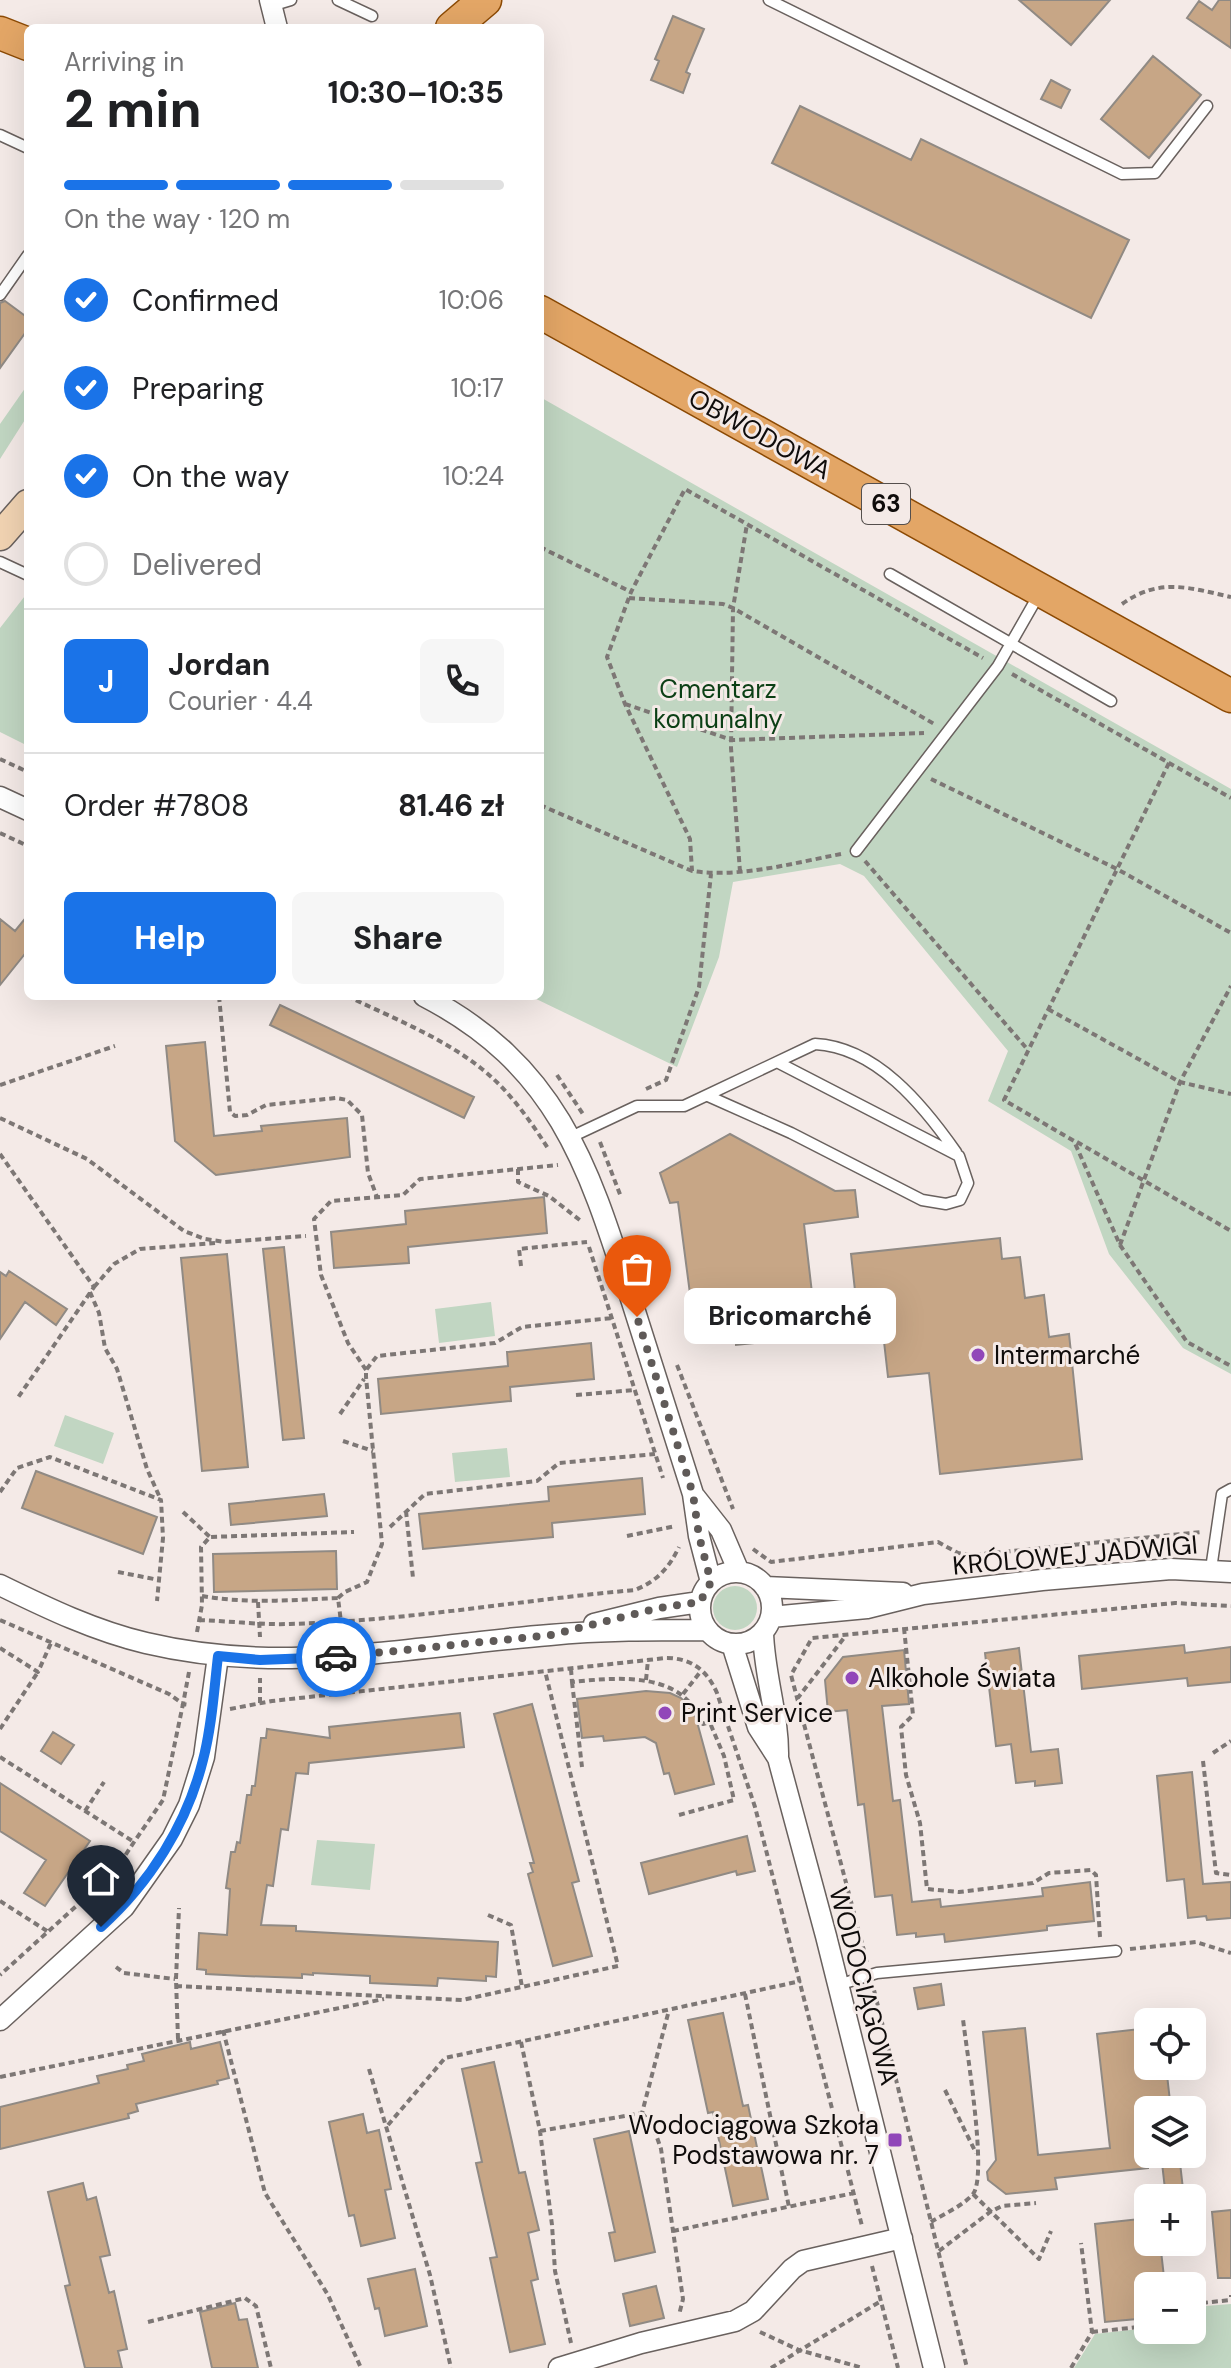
<!DOCTYPE html>
<meta charset="utf-8">
<style>
:root{--surface:#fff;--page:#f6f6f6;--text:#202124;--muted:#757577;--line:#e0e0e0;--accent:#1a73e8}
body{margin:0;font-family:"DM Sans",sans-serif;background:var(--page);color:var(--text);height:100vh;display:flex;flex-direction:column;font-size:30px;white-space:nowrap}
*{box-sizing:border-box;margin:0}
p{font-size:26px;color:var(--muted)}
.icon{flex:none;width:44px;height:44px;fill:none;stroke:currentColor;stroke-width:2;stroke-linecap:round;stroke-linejoin:round}
.map{position:relative;flex:1;overflow:hidden}
.side{position:absolute;left:24px;top:24px;width:520px;height:976px;display:flex;flex-direction:column;background:var(--surface);border-radius:12px;box-shadow:0 8px 32px #0002}
.side>*{flex:none}
.fabs{position:absolute;left:1134px;top:2008px;display:grid;gap:16px}
.fabs a{display:grid;place-items:center;width:72px;height:72px;border-radius:12px;background:var(--surface);box-shadow:0 8px 32px #0002;font-size:40px}
.pin{position:absolute;display:grid;place-items:center;width:68px;height:68px;color:#fff;margin:-82px -34px;border-radius:50% 50% 50% 0;rotate:-45deg;box-shadow:0 0 8px #0007}
.pin .icon{rotate:45deg}
.courier{position:absolute;display:grid;place-items:center;width:80px;height:80px;margin:-40px;border:6px solid #1a73e8;border-radius:50%;background:#fff;color:#222;box-shadow:0 2px 10px #0007}
.bubble{position:absolute;height:56px;border-radius:12px;background:var(--surface);box-shadow:0 8px 32px #0002;font-size:26px;font-weight:700;line-height:56px;text-align:center}
.overview em{font-style:normal;font-weight:700}
.overview div{display:flex;flex-direction:column-reverse}
.overview{display:flex;align-items:center;justify-content:space-between;height:136px;padding:0 40px}
h1{font-size:52px;font-weight:700;line-height:60px}
.bar{display:grid;grid-template-columns:repeat(4,1fr);gap:12px 8px;align-content:center;height:96px;padding:0 40px}
.bar i{height:10px;border-radius:6px;background:var(--line)}
.bar .on{background:var(--accent)}
.bar p{grid-column:span 4}
.line{display:flex;align-items:center;gap:20px;padding:0 40px;border-top:2px solid var(--line)}
.line div{flex:1}
.round{display:grid;place-items:center;flex:none;width:84px;height:84px;border-radius:12px;background:var(--page)}
ol{padding:0 40px;list-style:none}
li{display:flex;align-items:center;gap:24px;height:88px}
li p{margin-inline-start:auto}
li .icon{padding:8px;border-radius:50%;background:var(--accent);color:#fff;stroke-width:4}
li:last-child{color:var(--muted)}
li i{width:44px;height:44px;border:4px solid var(--line);border-radius:50%}
.cta{display:flex;gap:16px;margin-top:auto;padding:16px 40px}
.cta a{flex:1;height:92px;border-radius:12px;background:var(--accent);color:#fff;font-size:32px;font-weight:700;line-height:92px;text-align:center}
.cta a+a{background:var(--page);color:var(--text)}
.map>svg:first-child{display:block}
</style>
<div class="map">
<svg width="1231" height="2368" viewBox="0 0 1231 2368">
<rect width="100%" height="100%" fill="#f4eae7"/>
<path fill="#c1d6c2" d="M 28,384 L 28,415 L 0,459 L 0,424 Z
M 540,397 L 1231,789 L 1231,1374 L 1183,1348 L 1109,1254 L 1071,1151 L 988,1101 L 1008,1051 L 864,876 L 840,864 L 733,882 L 719,957 L 677,1067 L 530,996 L 540,996 Z
M 28,592 L 28,746 L 0,732 L 0,628 Z
M 491,1302 L 495,1336 L 439,1343 L 435,1309 Z
M 65,1415 L 114,1433 L 103,1464 L 54,1446 Z
M 507,1448 L 510,1477 L 455,1482 L 452,1453 Z
M713 1608a22 22 0 1 1 44 0a22 22 0 1 1-44 0Z
M 317,1840 L 375,1844 L 370,1890 L 311,1885 Z
M 1231,2304 L 1231,2368 L 1074,2368 L 1095,2334 L 1148,2328 L 1192,2330 L 1192,2307 Z"/>
<path fill="#c7a686" stroke="#908a84" stroke-width="2" d="M 1019,0 L 1110,0 L 1071,45 Z
M 1219,0 L 1231,0 L 1231,48 L 1187,18 L 1199,1 L 1212,10 Z
M 673,16 L 704,29 L 686,72 L 690,74 L 683,93 L 651,80 L 659,61 L 655,59 Z
M 1153,56 L 1201,95 L 1149,158 L 1101,119 Z
M 1051,80 L 1070,90 L 1061,108 L 1041,99 Z
M 800,106 L 911,160 L 921,139 L 1129,240 L 1091,318 L 772,163 Z
M 5,301 L 28,318 L 28,329 L 0,368 L 0,303 Z
M 28,915 L 28,950 L 0,985 L 0,919 L 15,931 Z
M 280,1005 L 474,1097 L 464,1118 L 270,1025 Z
M 205,1042 L 214,1136 L 262,1131 L 261,1126 L 347,1118 L 350,1157 L 216,1175 L 175,1141 L 166,1046 Z
M 730,1134 L 835,1191 L 855,1190 L 858,1217 L 804,1224 L 817,1336 L 736,1345 L 735,1327 L 695,1332 L 678,1202 L 670,1203 L 660,1173 Z
M 544,1197 L 547,1233 L 408,1247 L 409,1263 L 334,1268 L 331,1232 L 406,1224 L 405,1211 Z
M 1000,1238 L 1002,1259 L 1020,1257 L 1025,1298 L 1044,1295 L 1049,1337 L 1069,1334 L 1082,1459 L 940,1474 L 929,1373 L 888,1377 L 881,1315 L 858,1318 L 851,1254 Z
M 284,1247 L 304,1438 L 283,1440 L 263,1249 Z
M 227,1254 L 248,1467 L 202,1471 L 181,1258 Z
M 9,1271 L 67,1309 L 56,1325 L 25,1302 L 0,1339 L 0,1272 L 6,1276 Z
M 591,1343 L 594,1379 L 510,1387 L 511,1401 L 381,1414 L 378,1379 L 508,1366 L 507,1352 Z
M 36,1471 L 157,1517 L 143,1554 L 22,1508 Z
M 642,1478 L 645,1514 L 552,1523 L 553,1537 L 423,1549 L 419,1514 L 549,1501 L 548,1487 Z
M 324,1494 L 327,1516 L 231,1525 L 229,1504 Z
M 336,1551 L 337,1589 L 214,1592 L 213,1554 Z
M 1184,1645 L 1185,1653 L 1231,1647 L 1231,1682 L 1188,1686 L 1187,1678 L 1082,1689 L 1079,1656 Z
M 1019,1648 L 1031,1752 L 1058,1749 L 1062,1783 L 1035,1786 L 1035,1781 L 1016,1783 L 1011,1744 L 996,1746 L 985,1653 Z
M 904,1650 L 909,1704 L 882,1706 L 893,1801 L 900,1800 L 912,1902 L 940,1899 L 941,1907 L 1043,1896 L 1042,1888 L 1090,1882 L 1094,1921 L 1047,1926 L 1047,1930 L 945,1942 L 944,1934 L 916,1937 L 916,1933 L 897,1935 L 892,1895 L 875,1897 L 864,1804 L 858,1805 L 847,1710 L 828,1712 L 825,1680 L 843,1657 Z
M 646,1691 L 670,1693 L 681,1698 L 691,1708 L 696,1718 L 714,1784 L 675,1794 L 669,1773 L 664,1774 L 656,1743 L 645,1737 L 604,1741 L 603,1736 L 582,1738 L 577,1699 Z
M 532,1704 L 579,1881 L 572,1883 L 592,1956 L 553,1966 L 528,1874 L 533,1872 L 530,1863 L 534,1863 L 494,1714 Z
M 460,1713 L 464,1747 L 309,1763 L 308,1774 L 296,1773 L 288,1830 L 281,1829 L 273,1886 L 267,1885 L 261,1925 L 296,1926 L 296,1931 L 498,1942 L 496,1977 L 486,1976 L 486,1981 L 438,1978 L 437,1986 L 370,1983 L 370,1976 L 313,1973 L 313,1975 L 302,1974 L 302,1978 L 244,1976 L 206,1974 L 206,1970 L 197,1969 L 199,1933 L 227,1935 L 230,1889 L 226,1888 L 231,1852 L 235,1852 L 237,1842 L 240,1843 L 247,1795 L 251,1795 L 252,1786 L 255,1786 L 261,1738 L 266,1738 L 267,1729 L 330,1738 L 329,1727 Z
M 53,1732 L 74,1745 L 61,1764 L 41,1751 Z
M 1192,1772 L 1203,1884 L 1231,1882 L 1231,1918 L 1207,1920 L 1206,1916 L 1188,1918 L 1184,1879 L 1167,1881 L 1157,1776 Z
M 0,1783 L 90,1841 L 45,1906 L 24,1893 L 46,1860 L 0,1831 Z
M 747,1836 L 755,1871 L 737,1875 L 736,1871 L 649,1894 L 641,1863 Z
M 941,1984 L 944,2005 L 918,2009 L 914,1988 Z
M 723,2013 L 743,2106 L 748,2105 L 768,2199 L 733,2206 L 713,2112 L 708,2113 L 688,2020 Z
M 1025,2028 L 1038,2155 L 1110,2148 L 1097,2034 L 1148,2028 L 1148,2066 L 1166,2066 L 1171,2110 L 1148,2110 L 1148,2168 L 1055,2178 L 1057,2189 L 1006,2194 L 988,2180 L 987,2172 L 996,2160 L 983,2032 Z
M 190,2042 L 191,2049 L 220,2042 L 229,2078 L 217,2081 L 218,2084 L 136,2104 L 138,2111 L 128,2114 L 129,2118 L 0,2149 L 0,2107 L 99,2083 L 97,2076 L 128,2069 L 127,2065 L 144,2061 L 142,2054 Z
M 494,2062 L 519,2173 L 525,2172 L 539,2230 L 528,2233 L 538,2279 L 531,2281 L 545,2344 L 510,2352 L 490,2258 L 497,2257 L 476,2163 L 482,2162 L 462,2069 Z
M 363,2114 L 367,2133 L 379,2130 L 391,2189 L 385,2190 L 395,2238 L 361,2246 L 354,2215 L 349,2216 L 329,2122 Z
M 629,2131 L 655,2252 L 615,2261 L 609,2233 L 615,2232 L 594,2139 Z
M 1161,2154 L 1179,2154 L 1184,2198 L 1166,2198 Z
M 83,2183 L 87,2200 L 96,2197 L 110,2255 L 100,2257 L 109,2293 L 114,2291 L 127,2349 L 118,2351 L 122,2368 L 85,2368 L 65,2286 L 70,2285 L 48,2192 Z
M 1231,2210 L 1231,2278 L 1218,2278 L 1212,2212 Z
M 1148,2218 L 1148,2242 L 1160,2242 L 1165,2286 L 1148,2286 L 1148,2318 L 1105,2322 L 1095,2224 Z
M 415,2269 L 427,2326 L 385,2336 L 379,2308 L 375,2309 L 368,2279 Z
M 656,2286 L 664,2318 L 630,2326 L 623,2294 Z
M 235,2303 L 239,2320 L 247,2319 L 258,2368 L 212,2368 L 200,2312 Z"/>
<g fill="none" stroke-linecap="round" stroke-linejoin="round">
<defs>
<path id="lane" d="M 338,0 L 372,16
M 769,0 L 1122,174 L 1155,173 L 1207,106
M 271,6 L 291,0
M 0,135 L 28,148
M 0,295 L 28,255
M 0,562 L 28,575
M 890,574 L 1111,701
M 856,851 L 998,666 L 1038,596
M 708,1096 L 791,1133 L 922,1200 L 946,1204 L 960,1200 L 968,1183 L 959,1156 L 777,1062
M 571,1137 L 637,1106 L 684,1106 L 815,1044 C 876,1047 923,1105 956,1152
M 1211,1569 L 1222,1494 L 1231,1489
M 838,1985 L 877,1973 L 1116,1951"/>
<path id="street" d="M 270,0 L 277,28
M 0,797 L 28,810
M 424,996 C 559,1066 589,1168 632,1302 C 652,1366 673,1430 693,1494 L 699,1536 L 711,1582
M 695,1497 L 721,1530 L 739,1572
M700 1608a36 36 0 1 1 72 0a36 36 0 1 1-72 0Z
M 0,1585 C 47,1608 95,1631 146,1643 C 285,1676 411,1646 550,1635 C 602,1630 655,1630 707,1630
M 765,1587 L 903,1593
M 771,1617 L 867,1608 L 923,1594 L 1042,1580 L 1171,1569 L 1231,1572
M 594,1624 L 659,1608 L 700,1602
M 763,1632 C 764,1675 779,1715 778,1758 L 826,1936 L 934,2368
M 732,1644 L 758,1727 L 778,1758
M 0,2020 L 124,1907 L 172,1839 L 189,1805 L 204,1757 L 218,1656
M 559,2368 L 641,2343 L 735,2321 L 753,2311 L 792,2269 L 803,2261 L 902,2238"/>
<path id="secondary" d="M 0,536 L 28,504"/>
<path id="primary" d="M 452,28 L 485,0
M 0,33 L 28,44
M 540,312 L 1231,696"/>
</defs>
<use href="#lane" stroke="#69615e" stroke-width="13"/>
<use href="#street" stroke="#69615e" stroke-width="23"/>
<use href="#secondary" stroke="#69615e" stroke-width="31"/>
<use href="#primary" stroke="#8c4a04" stroke-width="35"/>
<path stroke="#7d7775" stroke-width="4" stroke-dasharray="6 4" stroke-linecap="butt" d="M 540,547 L 631,592
M 629,598 L 723,604 L 733,608 L 936,725
M 1122,604 C 1160,577 1190,588 1231,597
M 1012,674 L 1231,798
M 625,704 L 732,740 L 924,733
M 0,759 L 28,772
M 1169,763 L 1004,1100 L 1074,1141 L 1120,1245 L 1187,1342 L 1231,1366
M 931,779 L 1117,869 L 1231,933
M 540,805 L 692,871
M 0,833 L 28,846
M 841,854 C 793,863 741,878 692,871 L 690,839 L 625,704 L 607,657 L 631,592 L 685,489 L 983,658
M 865,861 L 1028,1050
M 740,872 L 731,748 L 733,608 L 747,524
M 219,996 L 230,1112 L 235,1116 L 247,1115 L 266,1105 L 336,1098 L 347,1100 L 362,1115 L 368,1173 L 377,1197
M 347,996 C 403,1023 468,1047 509,1095 C 524,1112 537,1131 549,1150
M 1048,1009 L 1180,1082 L 1231,1094
M 557,1075 L 583,1114
M 0,1085 L 115,1046
M 646,1089 L 666,1080 L 699,987 L 711,874
M 0,1118 L 87,1159 L 184,1231 L 205,1239 L 225,1242 L 306,1236
M 600,1142 L 621,1197
M 1077,1142 L 1231,1231
M 0,1154 L 94,1287 L 17,1399
M 518,1169 L 518,1182 L 549,1196 L 581,1221
M 1120,1245 L 1180,1082 L 1231,986
M 589,1247 L 663,1478
M 521,1266 L 519,1249 L 587,1242
M 94,1287 L 114,1264 L 140,1249 L 215,1243
M 90,1292 L 99,1313 L 105,1348 L 117,1369 L 147,1469 L 161,1500
M 677,1365 L 733,1509
M 366,1370 L 348,1343 L 321,1275 L 314,1219 L 331,1201 L 403,1195 L 420,1179 L 558,1165
M 576,1395 L 635,1390
M 340,1414 L 364,1379
M 343,1441 L 373,1451
M 0,1492 L 17,1468 L 50,1457 L 161,1500 L 163,1538 L 157,1601
M 406,1511 L 413,1578
M 183,1512 L 210,1537
M 390,1527 L 425,1494 L 537,1481 L 559,1463 L 655,1454
M 627,1536 L 676,1526
M 753,1549 L 771,1562 L 938,1542 L 958,1553 L 973,1555 L 1202,1532
M 118,1572 L 159,1580
M 202,1596 C 247,1604 293,1600 338,1598 L 341,1622
M 338,1598 L 345,1592 L 367,1582 L 382,1544 L 366,1377 L 366,1370 L 377,1356 L 495,1343 L 522,1327 L 612,1318
M 258,1602 L 260,1637
M 0,1620 L 169,1694 L 183,1704 L 163,1800 L 134,1842 L 104,1888 L 83,1900 L 0,1975
M 199,1620 C 229,1621 260,1625 290,1624 C 406,1621 520,1600 635,1590 C 657,1581 669,1568 679,1547
M 904,1628 L 913,1715 L 901,1727 L 906,1775 L 920,1823 L 927,1889 L 959,1892 L 1033,1883 L 1049,1873 L 1091,1870 L 1096,1875 L 1100,1937
M 197,1632 L 202,1605 L 201,1547 L 210,1537 L 354,1532
M 0,1648 L 38,1672 L 51,1643
M 571,1669 L 572,1682 C 621,1677 682,1671 703,1724 L 724,1719
M 189,1672 L 183,1704 L 190,1705
M 646,1680 L 648,1660
M 572,1682 L 582,1767
M 683,1694 L 701,1671
M 797,1699 L 847,1634
M 260,1703 L 260,1678
M 230,1709 L 272,1701 L 666,1658 C 691,1658 707,1670 717,1693 L 755,1807 L 862,2226
M 0,1729 L 38,1672
M 1213,1753 L 1231,1741
M 0,1757 L 134,1842
M 1203,1761 L 1216,1873 L 1231,1875
M 85,1811 L 104,1782
M 679,1815 L 734,1800 L 724,1756 L 710,1723
M 0,1901 L 47,1931
M 488,1915 L 511,1925 L 522,1987
M 1130,1949 L 1196,1942 L 1231,1953
M 867,1962 L 791,1675 L 812,1638 L 1175,1603 L 1231,1606
M 116,1967 L 124,1973 L 175,1979
M 176,1986 L 462,2000 L 618,1966 L 545,1671
M 874,1990 L 967,2368
M 745,1994 L 789,2207
M 223,2030 L 265,2193 L 328,2295 L 361,2368
M 178,2039 L 176,1979 L 179,1908
M 521,2042 L 540,2131 L 552,2225 L 555,2271 L 571,2343
M 369,2069 L 430,2275 L 451,2368
M 0,2077 L 384,1999
M 945,2090 L 976,2153
M 642,2113 L 653,2126 L 661,2149 L 683,2299 L 679,2315
M 388,2125 L 445,2058 L 801,1981
M 540,2131 L 642,2113 L 669,2010
M 973,2194 L 1039,2259 L 1051,2231
M 931,2222 C 944,2214 964,2205 973,2194 C 988,2175 966,2048 963,2019
M 673,2231 L 854,2193
M 939,2251 L 990,2212 L 1002,2206 L 1036,2203
M 872,2266 L 898,2368
M 1231,2295 L 1231,2297
M 1192,2304 L 1231,2300
M 148,2322 L 245,2298 L 256,2306 L 271,2368
M 760,2332 L 799,2350 L 863,2368
M 1092,2332 L 1148,2326
M 771,2368 L 881,2301
M 1071,2368 L 1092,2332 L 1081,2243"/>
<use href="#lane" stroke="#fff" stroke-width="10"/>
<use href="#street" stroke="#fff" stroke-width="20"/>
<use href="#secondary" stroke="#f1d3b2" stroke-width="28"/>
<use href="#primary" stroke="#e3a666" stroke-width="32"/>
</g>
<g fill="none" stroke-linecap="round" stroke-linejoin="round">
<path stroke="#5f5a58" stroke-width="8" stroke-dasharray="0 14.4" d="M 336,1657 L 551,1635 L 659,1608 L 700,1602 L 711,1582 L 699,1536 L 693,1494 L 637,1317"/>
<path stroke="#1a73e8" stroke-width="10" d="M 101,1927 C 150,1883 187,1824 203,1760 C 212,1726 214,1690 218,1656 L 260,1660 L 336,1657"/>
</g>
<g fill="#9147b9" stroke="#f4eae7" stroke-width="3">
<circle cx="978" cy="1355" r="8"/>
<circle cx="852" cy="1678" r="8"/>
<circle cx="665" cy="1713" r="8"/>
<rect x="887" y="2132" width="16" height="16" rx="4"/>
</g>
<g text-anchor="middle" stroke-width="6" stroke-linejoin="round" paint-order="stroke">
<rect fill="#f4eae7" stroke="#544f4d" stroke-width="2" x="862" y="484" width="48" height="40" rx="6"/>
<g font-size="24" font-weight="bold" fill="#0f0c0b">
<text x="886" y="512">63</text>
</g>
<g font-size="26" fill="#0f0c0b" stroke="#f4eae7">
<text transform="translate(760 434) rotate(29)" y="9">OBWODOWA</text>
<text transform="translate(1075 1555) rotate(-5)" y="9">KRÓLOWEJ JADWIGI</text>
<text transform="translate(864 1986) rotate(75)" y="9">WODOCIĄGOWA</text>
</g>
<g font-size="26" fill="#0b3f15" stroke="#f4eae7">
<text x="718" y="698">Cmentarz<tspan x="718" dy="30">komunalny</tspan></text>
</g>
<g font-size="26" fill="#0f0c0b" stroke="#f4eae7" text-anchor="start">
<text x="994" y="1364">Intermarché</text>
<text x="868" y="1687">Alkohole Świata</text>
<text x="681" y="1722">Print Service</text>
<text x="879" y="2134" text-anchor="end">Wodociągowa Szkoła<tspan x="879" dy="30">Podstawowa nr. 7</tspan></text>
</g>
</g>
</svg>
<div class="fabs">
<a><svg class="icon" aria-label="locate" viewBox="0 0 24 24"><circle cx="12" cy="12" r="6"/><path d="M12 2v4M12 18v4M2 12h4M18 12h4"/></svg></a>
<a><svg class="icon" aria-label="layers" viewBox="0 0 24 24"><path d="M12 4l9 5-9 5-9-5zM3 14l9 5 9-5"/></svg></a>
<a>+</a>
<a>−</a>
</div>
<div class="pin" style="left:637px;top:1317px;background:#ea580c"><svg class="icon" aria-label="bag" viewBox="0 0 24 24"><path d="M5 8h14l-1 12H6zM9 8a3 3 0 0 1 6 0"/></svg></div>
<div class="pin" style="left:101px;top:1927px;background:#1f2937"><svg class="icon" aria-label="home" viewBox="0 0 24 24"><path d="M3 11l9-7 9 7M6 9v11h12V9"/></svg></div>
<div class="courier" style="left:336px;top:1657px"><svg class="icon" aria-label="car" viewBox="0 0 24 24"><path d="M5 17H2v-5l4-1 3-4h7l3 4 3 1v5h-3M9 17h6M6 11h13"/><circle cx="7" cy="17" r="2"/><circle cx="17" cy="17" r="2"/></svg></div>
<div class="bubble" style="left:684px;top:1288px;width:212px">Bricomarché</div>
<section class="side">
<div class="overview"><div><h1>2 min</h1><p>Arriving in</p></div><em>10:30–10:35</em></div>
<div class="bar"><i class="on"></i><i class="on"></i><i class="on"></i><i></i><p>On the way · 120 m</p></div>
<ol>
<li><svg class="icon" aria-label="check" viewBox="0 0 24 24"><path d="M5 12l5 5 9-10"/></svg>Confirmed<p>10:06</p></li>
<li><svg class="icon" aria-label="check" viewBox="0 0 24 24"><path d="M5 12l5 5 9-10"/></svg>Preparing<p>10:17</p></li>
<li><svg class="icon" aria-label="check" viewBox="0 0 24 24"><path d="M5 12l5 5 9-10"/></svg>On the way<p>10:24</p></li>
<li><i></i>Delivered</li>
</ol>
<div class="line" style="height:144px"><b class="round" style="background:var(--accent);color:#fff">J</b><div><b>Jordan</b><p>Courier · 4.4</p></div><a class="round"><svg class="icon" aria-label="phone" viewBox="0 0 24 24"><path d="M5 4h4l2 5-3 2q2 4 5 5l2-3 5 2v4C11 20 4 13 5 4z"/></svg></a></div>
<div class="line" style="height:104px"><div>Order #7808</div><b>81.46 zł</b></div>
<div class="cta"><a>Help</a><a>Share</a></div>
</section>
</div>
